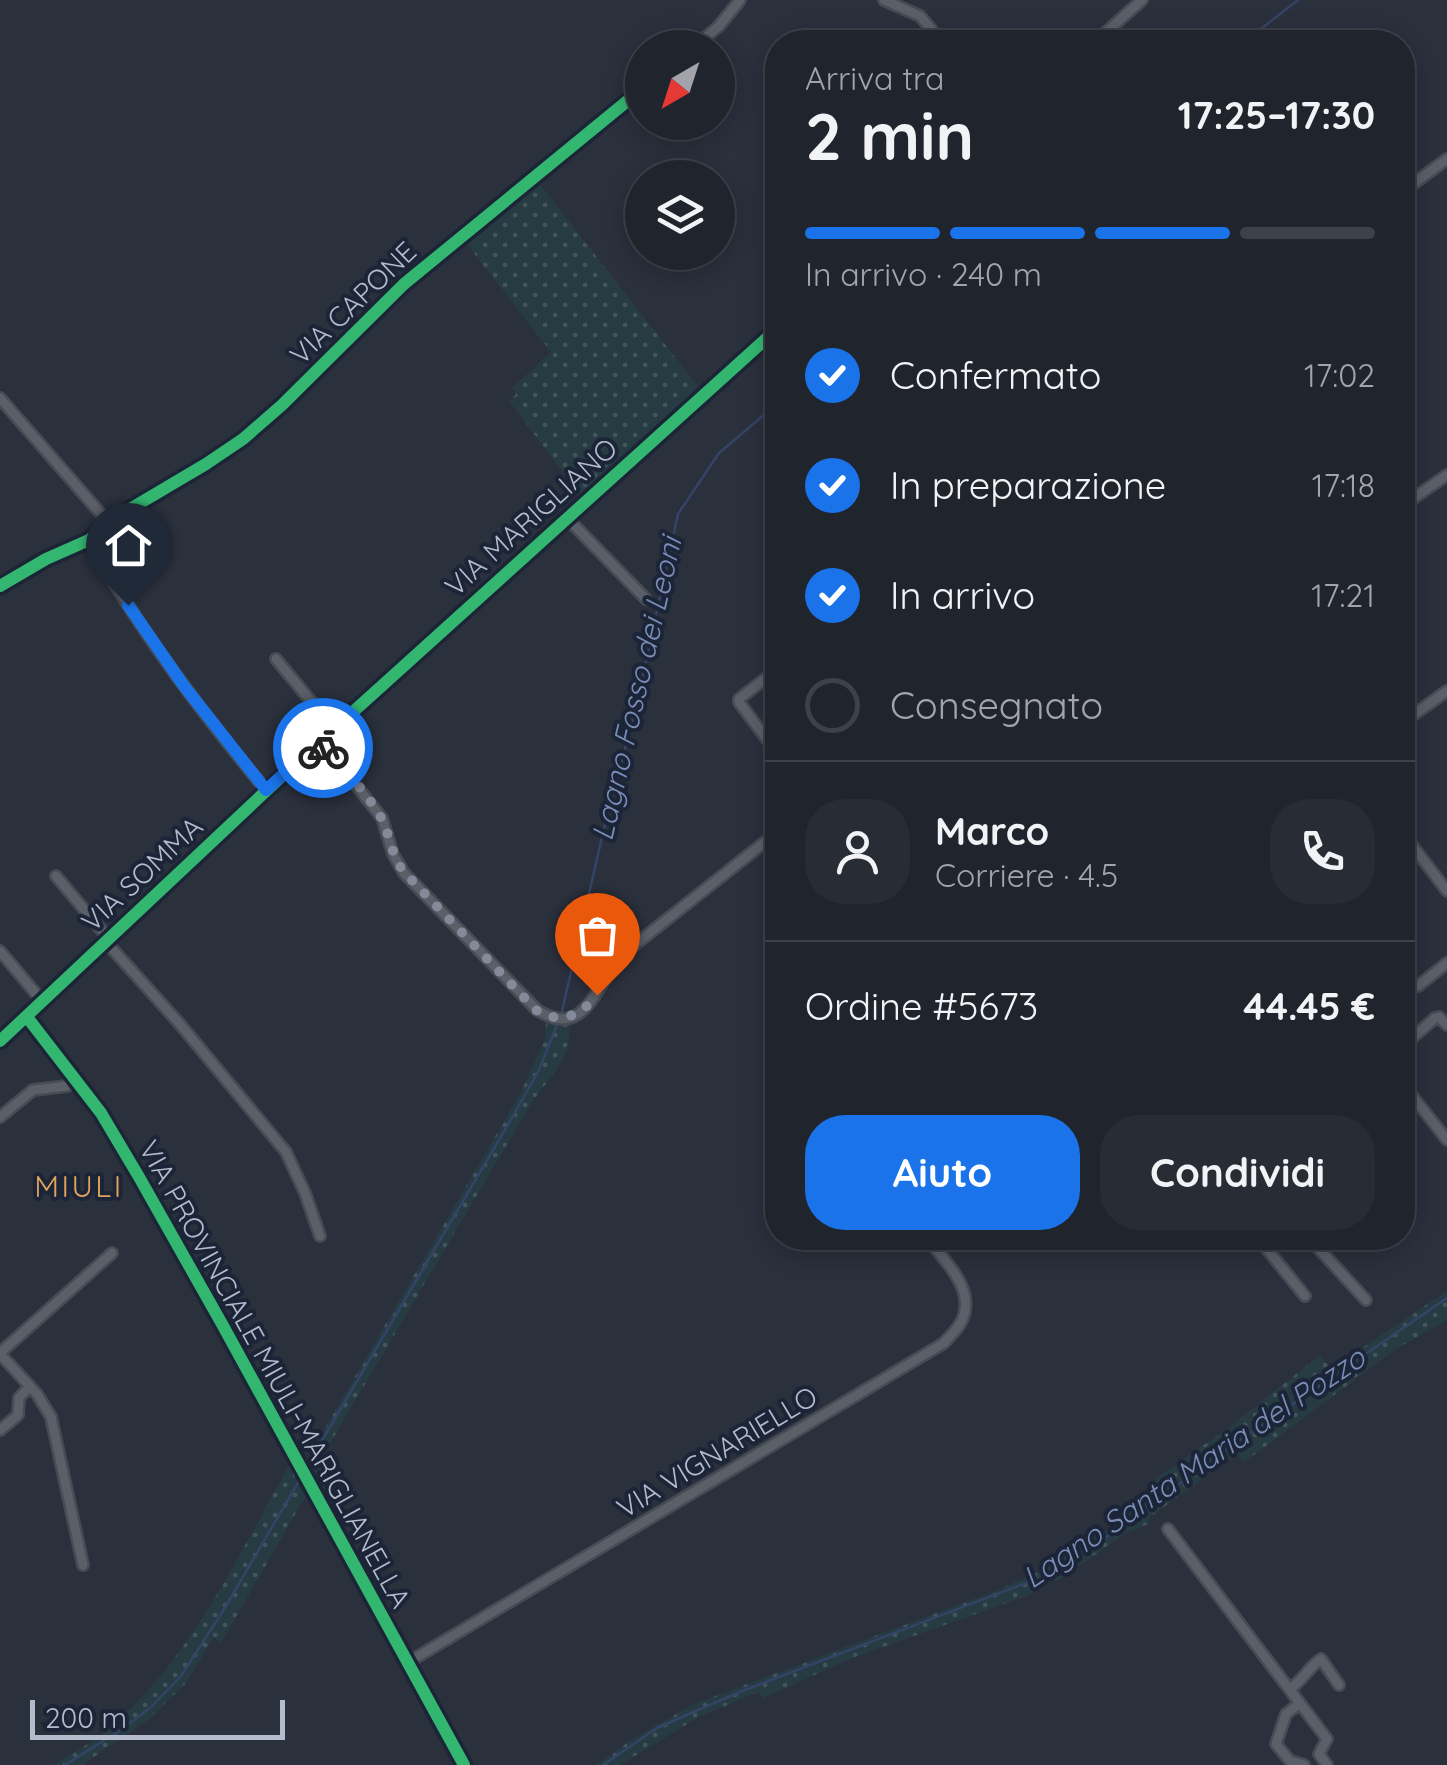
<!DOCTYPE html>
<html lang="it">
<meta charset="utf-8">
<style>
:root{--surface:#20242d;--page:#282c35;--text:#f1f3f6;--muted:#a2a4aa;--line:#3d4149;--accent:#1a73e8}
body{margin:0;font-family:Quicksand,sans-serif;background:var(--page);color:var(--text);height:100vh;display:flex;flex-direction:column;font-size:38px;white-space:nowrap}
*{box-sizing:border-box;margin:0}
p{font-size:32px;color:var(--muted)}
.icon{flex:none;width:55px;height:55px;fill:none;stroke:currentColor;stroke-width:2;stroke-linecap:round;stroke-linejoin:round}
.map{position:relative;flex:1;overflow:hidden}
.sheet{position:absolute;left:765px;top:30px;width:650px;height:1220px;display:flex;flex-direction:column;background:var(--surface);border-radius:40px;box-shadow:0 5px 25px #0003,0 0 0 2px var(--line)}
.sheet>*{flex:none}
.needle{width:65px;rotate:219deg}
.fabs{position:absolute;left:625px;top:30px;display:grid;gap:20px}
.fabs a{display:grid;place-items:center;width:110px;height:110px;border-radius:50%;background:var(--surface);box-shadow:0 5px 25px #0003,0 0 0 2px var(--line);font-size:50px}
.scale{position:absolute;left:30px;bottom:25px;width:255px;box-sizing:border-box;padding-left:10px;border:5px solid #b4bbcc;border-top:0;font-size:28px;line-height:35px;white-space:nowrap;color:#b4bbcc;-webkit-text-stroke:8px #1c2537;paint-order:stroke}
.pin{position:absolute;display:grid;place-items:center;width:85px;height:85px;color:#fff;margin:-102px -42px;border-radius:50% 50% 50% 0;rotate:-45deg;box-shadow:0 0 10px #0007}
.pin .icon{rotate:45deg}
.courier{position:absolute;display:grid;place-items:center;width:100px;height:100px;margin:-50px;border:8px solid #1a73e8;border-radius:50%;background:#fff;color:#222;box-shadow:0 2px 12px #0007}
.summary em{font-style:normal;font-weight:800}
.summary div{display:flex;flex-direction:column-reverse}
.summary{display:flex;align-items:center;justify-content:space-between;height:170px;padding:0 40px}
h1{font-size:65px;font-weight:800;line-height:75px}
.bar{display:grid;grid-template-columns:repeat(4,1fr);gap:15px 10px;align-content:center;height:120px;padding:0 40px}
.bar i{height:12px;border-radius:8px;background:var(--line)}
.bar .active{background:var(--accent)}
.bar p{grid-column:span 4}
.line{display:flex;align-items:center;gap:25px;padding:0 40px;border-top:2px solid var(--line)}
.line div{flex:1}
.round{display:grid;place-items:center;flex:none;width:105px;height:105px;border-radius:40px;background:var(--page)}
ol{padding:0 40px;list-style:none}
li{display:flex;align-items:center;gap:30px;height:110px}
li p{margin-inline-start:auto}
li .icon{padding:10px;border-radius:50%;background:var(--accent);color:#fff;stroke-width:4}
li:last-child{color:var(--muted)}
li i{width:55px;height:55px;border:5px solid var(--line);border-radius:50%}
.action{display:flex;gap:20px;margin-top:auto;padding:20px 40px}
.action a{flex:1;height:115px;border-radius:40px;background:var(--accent);color:#fff;font-size:40px;font-weight:800;line-height:115px;text-align:center}
.action a+a{background:var(--page);color:var(--text)}
.map>svg:first-child{display:block}
</style>
<div class="map">
<svg width="1447" height="1765" viewBox="0 0 1447 1765">
<defs>
<pattern id="grass-dots" width="8" height="8" patternUnits="userSpaceOnUse" patternTransform="scale(2.5)"><rect width="8" height="8" fill="#263b42"/><path d="M2 2h.1M6 6h.1" fill="none" stroke="#43555c" stroke-width="1.8" stroke-linecap="round"/></pattern>
</defs>
<rect width="100%" height="100%" fill="#2a303c"/>
<path fill="url(#grass-dots)" d="M 536,179 L 700,389 L 583,495 L 578,492 L 509,401 L 516,394 L 512,388 L 551,352 L 463,239 Z
M 571,1022 L 567,1051 L 556,1071 L 534,1099 L 310,1477 L 304,1464 L 521,1092 L 545,1039 L 546,1023 L 563,1024 Z
M 1447,1291 L 1447,1320 L 1396,1349 L 1243,1463 L 1237,1454 L 1150,1517 L 1148,1524 L 1123,1535 L 1056,1582 L 1052,1578 L 1032,1594 L 855,1657 L 763,1698 L 758,1692 L 699,1717 L 620,1765 L 596,1765 L 631,1740 L 694,1704 L 1000,1589 L 1050,1566 L 1105,1532 L 1160,1492 L 1155,1479 L 1228,1428 L 1320,1355 L 1331,1369 Z
M 292,1460 L 308,1492 L 221,1643 L 214,1637 L 186,1683 L 148,1720 L 82,1765 L 53,1765 C 68,1756 84,1747 99,1736 C 186,1670 239,1554 292,1460 Z"/>
<g fill="none" stroke-linecap="round" stroke-linejoin="round">
<path stroke="#344467" stroke-width="2.5" d="M 1244,42 L 1298,0
M 562,1011 L 608,811 L 634,716 L 678,514 L 719,453 L 778,403
M 307,1466 L 509,1123 L 539,1070 L 557,1025
M 65,1765 L 122,1729 L 150,1708 L 181,1676 L 223,1611 L 299,1481
M 603,1765 L 657,1728 L 742,1691 L 1039,1578 L 1104,1539 L 1236,1443 L 1447,1298"/>
<defs>
<path id="minor" d="M 884,0 L 920,16 L 942,42
M 1095,42 L 1142,0
M 693,48 L 719,26 L 740,0
M 1402,192 L 1447,159
M 0,398 L 108,522
M 1402,506 L 1447,475
M 567,518 L 646,599
M 89,540 C 138,629 201,712 266,790
M 0,586 L 46,559 L 89,540 L 108,522 L 206,464 L 243,439 L 282,405 L 404,284 L 642,89
M 276,659 L 334,729
M 778,669 L 739,699 L 739,702 L 778,754
M 1402,723 L 1447,691
M 318,743 L 347,774 L 382,818 L 393,854 L 404,873 L 537,1010 C 587,1042 597,980 622,955 L 770,838
M 1402,826 L 1411,844 L 1447,891
M 778,831 L 770,838 L 778,848
M 56,876 L 109,939
M 106,942 L 179,1023 L 286,1152 L 305,1193 L 320,1236
M 0,951 L 43,1002
M 1418,986 L 1447,963
M 27,1017 L 101,1113 L 139,1177 L 222,1324 L 464,1765
M 0,1041 L 282,776 L 778,328
M 1402,1047 L 1435,1018 L 1439,1017 L 1447,1025
M 1402,1083 L 1447,1140
M 0,1117 L 33,1090 L 67,1086 L 77,1081
M 1258,1238 L 1305,1296
M 1309,1238 L 1366,1300
M 0,1353 L 112,1253
M 0,1354 L 37,1394 L 51,1417 L 83,1565
M 0,1430 L 18,1415 L 19,1398 L 29,1387
M 1168,1529 L 1327,1739 L 1319,1754 L 1327,1765
M 407,1663 L 944,1343 C 949,1337 956,1331 960,1324 C 979,1292 945,1261 927,1238
M 1290,1689 C 1303,1680 1308,1668 1321,1659 L 1339,1685
M 1300,1703 L 1286,1714 L 1276,1744 L 1290,1761 L 1304,1765"/>
</defs>
<use href="#minor" stroke="#464b54" stroke-width="14"/>
<use href="#minor" stroke="#5b5f68" stroke-width="9"/>
<defs>
<path id="cycleway" d="M 0,586 L 46,559 L 89,540 L 108,522 L 206,464 L 243,439 L 282,405 L 404,284 L 642,89
M 27,1017 L 101,1113 L 139,1177 L 222,1324 L 464,1765
M 0,1041 L 282,776 L 778,328"/>
</defs>
<use href="#cycleway" stroke="#1c2537" stroke-width="19"/>
<use href="#cycleway" stroke="#33b770" stroke-width="12"/>
</g>
<g fill="none" stroke-linecap="round" stroke-linejoin="round">
<path stroke="#848a9a" stroke-width="10" stroke-dasharray="0 18" d="M 323,748 C 341,766 373,799 383,822 C 391,839 392,857 404,872 L 536,1010 C 560,1025 581,1016 597,995"/>
<path stroke="#1a73e8" stroke-width="12" d="M 128,605 L 184,686 L 266,790 L 318,743 L 323,748"/>
</g>
<g text-anchor="middle" stroke-width="8" stroke-linejoin="round" paint-order="stroke">
<g font-size="28" fill="#b4bbcc" stroke="#1c2537">
<text transform="translate(353 303) rotate(-44)" y="10">VIA CAPONE</text>
<text transform="translate(531 517) rotate(-42)" y="10">VIA MARIGLIANO</text>
<text transform="translate(142 874) rotate(-43)" y="10">VIA SOMMA</text>
<text transform="translate(275 1374) rotate(61)" y="10">VIA PROVINCIALE MIULI-MARIGLIANELLA</text>
<text transform="translate(717 1452) rotate(-31)" y="10">VIA VIGNARIELLO</text>
</g>
<g font-size="30" font-style="italic" fill="#798db6" stroke="#1c2537">
<text transform="translate(637 689) rotate(-77)" y="10">Lagno Fosso dei Leoni</text>
<text transform="translate(1194 1468) rotate(-34)" y="10">Lagno Santa Maria del Pozzo</text>
</g>
<g font-size="30" letter-spacing="2.5" fill="#e0a35c" stroke="#1c2537">
<text x="79" y="1197">MIULI</text>
</g>
</g>
</svg>
<div class="fabs">
<a><svg class="needle" viewBox="-14 -14 28 28"><path d="M0-13l5 13h-10z" fill="#e53935"/><path d="M0 13l5-13h-10z" fill="#a2a4aa"/></svg></a>
<a><svg class="icon" aria-label="layers" viewBox="0 0 24 24"><path d="M12 4l9 5-9 5-9-5zM3 14l9 5 9-5"/></svg></a>
</div>
<div class="scale">200 m</div>
<div class="pin" style="left:597px;top:995px;background:#ea580c"><svg class="icon" aria-label="bag" viewBox="0 0 24 24"><path d="M5 8h14l-1 12H6zM9 8a3 3 0 0 1 6 0"/></svg></div>
<div class="pin" style="left:128px;top:605px;background:#1f2937"><svg class="icon" aria-label="home" viewBox="0 0 24 24"><path d="M3 11l9-7 9 7M6 9v11h12V9"/></svg></div>
<div class="courier" style="left:323px;top:748px"><svg class="icon" aria-label="bike" viewBox="0 0 24 24"><circle cx="6" cy="16" r="4"/><circle cx="18" cy="16" r="4"/><path d="M6 16l4-8h5l3 8M10 8l3 8H6M13 5h3"/></svg></div>
<section class="sheet">
<div class="summary"><div><h1>2 min</h1><p>Arriva tra</p></div><em>17:25–17:30</em></div>
<div class="bar"><i class="active"></i><i class="active"></i><i class="active"></i><i></i><p>In arrivo · 240 m</p></div>
<ol>
<li><svg class="icon" aria-label="check" viewBox="0 0 24 24"><path d="M5 12l5 5 9-10"/></svg>Confermato<p>17:02</p></li>
<li><svg class="icon" aria-label="check" viewBox="0 0 24 24"><path d="M5 12l5 5 9-10"/></svg>In preparazione<p>17:18</p></li>
<li><svg class="icon" aria-label="check" viewBox="0 0 24 24"><path d="M5 12l5 5 9-10"/></svg>In arrivo<p>17:21</p></li>
<li><i></i>Consegnato</li>
</ol>
<div class="line" style="height:180px"><a class="round"><svg class="icon" aria-label="person" viewBox="0 0 24 24"><circle cx="12" cy="8" r="4"/><path d="M4 21q1-7 8-7t8 7"/></svg></a><div><b>Marco</b><p>Corriere · 4.5</p></div><a class="round"><svg class="icon" aria-label="phone" viewBox="0 0 24 24"><path d="M5 4h4l2 5-3 2q2 4 5 5l2-3 5 2v4C11 20 4 13 5 4z"/></svg></a></div>
<div class="line" style="height:130px"><div>Ordine #5673</div><b>44.45 €</b></div>
<div class="action"><a>Aiuto</a><a>Condividi</a></div>
</section>
</div>
